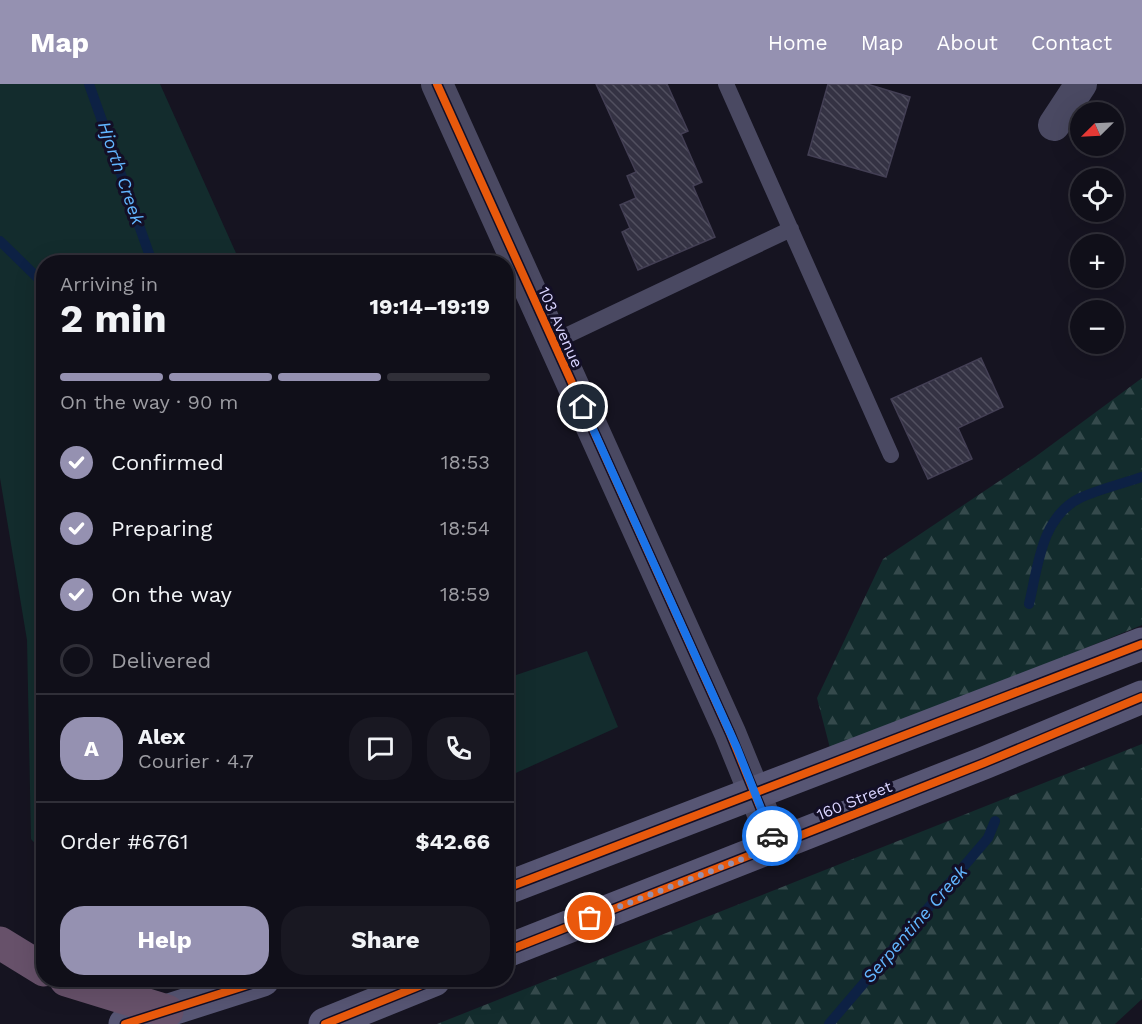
<!DOCTYPE html>
<meta charset="utf-8">
<style>
:root{--surface:#100f19;--page:#191822;--text:#f1f3f6;--muted:#9c9ca2;--line:#302f38;--accent:#9591b1}
body{margin:0;font-family:"Work Sans",sans-serif;background:var(--page);color:var(--text);height:100vh;display:flex;flex-direction:column;font-size:22px;white-space:nowrap}
*{box-sizing:border-box;margin:0}
p{font-size:20px;color:var(--muted)}
.icon{flex:none;width:33px;height:33px;fill:none;stroke:currentColor;stroke-width:2;stroke-linecap:round;stroke-linejoin:round}
.map{position:relative;flex:1;overflow:hidden}
.sheet{position:absolute;left:36px;top:171px;width:478px;height:732px;display:flex;flex-direction:column;background:var(--surface);border-radius:24px;box-shadow:0 6px 24px #0002,0 0 0 2px var(--line)}
.sheet>*{flex:none}
.needle{width:39px;rotate:246deg}
.fabs{position:absolute;left:1070px;top:18px;display:grid;gap:12px}
.fabs a{display:grid;place-items:center;width:54px;height:54px;border-radius:50%;background:var(--surface);box-shadow:0 6px 24px #0002,0 0 0 2px var(--line);font-size:30px}
.pin{position:absolute;display:grid;place-items:center;width:51px;height:51px;color:#fff;margin:-26px;border:3px solid #fff;border-radius:50%;box-shadow:0 2px 6px #0007}
.courier{position:absolute;display:grid;place-items:center;width:60px;height:60px;margin:-30px;border:4px solid #1a73e8;border-radius:50%;background:#fff;color:#222;box-shadow:0 2px 8px #0007}
.summary em{font-style:normal;font-weight:700}
.summary div{display:flex;flex-direction:column-reverse}
.summary{display:flex;align-items:center;justify-content:space-between;height:102px;padding:0 24px}
h1{font-size:39px;font-weight:700;line-height:45px}
.bar{display:grid;grid-template-columns:repeat(4,1fr);gap:9px 6px;align-content:center;height:72px;padding:0 24px}
.bar i{height:8px;border-radius:4px;background:var(--line)}
.bar .selected{background:var(--accent)}
.bar p{grid-column:span 4}
.line{display:flex;align-items:center;gap:15px;padding:0 24px;border-top:2px solid var(--line)}
.line div{flex:1}
.round{display:grid;place-items:center;flex:none;width:63px;height:63px;border-radius:24px;background:var(--page)}
ol{padding:0 24px;list-style:none}
li{display:flex;align-items:center;gap:18px;height:66px}
li p{margin-inline-start:auto}
li .icon{padding:6px;border-radius:50%;background:var(--accent);color:#fff;stroke-width:4}
li:last-child{color:var(--muted)}
li i{width:33px;height:33px;border:3px solid var(--line);border-radius:50%}
.action{display:flex;gap:12px;margin-top:auto;padding:12px 24px}
.action a{flex:1;height:69px;border-radius:24px;background:var(--accent);color:#fff;font-size:24px;font-weight:700;line-height:69px;text-align:center}
.action a+a{background:var(--page);color:var(--text)}
header{display:flex;align-items:center;gap:36px;box-sizing:border-box;height:84px;padding:0 30px;background:var(--accent);color:#fff}
header strong{font-size:28px}
nav{display:flex;gap:33px;margin-inline-start:auto;font-size:21px}
.map>svg:first-child{display:block}
</style>
<header>
<strong>Map</strong>
<nav><a>Home</a><a>Map</a><a>About</a><a>Contact</a></nav>
</header>
<div class="map">
<svg width="1142" height="940" viewBox="0 0 1142 940">
<defs>
<pattern id="forest-firs" width="22" height="20" patternUnits="userSpaceOnUse" patternTransform="scale(1.5)"><rect width="22" height="20" fill="#132c2d"/><path d="M5 1l3.5 6h-7zM16 11l3.5 6h-7z" fill="#354a4c"/></pattern>
<pattern id="building-back-hatch" width="6" height="6" patternUnits="userSpaceOnUse" patternTransform="scale(1.5)"><rect width="6" height="6" fill="#343243"/><path d="M-1 5l2 2M0 0l6 6M5-1l2 2" fill="none" stroke="#514f5f"/></pattern>
</defs>
<rect width="100%" height="100%" fill="#161421"/>
<path fill="#132c2d" d="M 0,0 L 160,0 L 240,178 L 44,178 L 43,768 L 31,755 L 27,556 L 0,394 Z
M 587,567 L 618,643 L 507,693 L 507,594 Z"/>
<path fill="url(#forest-firs)" d="M 1142,294 L 1142,541 L 831,668 L 817,614 L 883,475 L 1035,373 Z
M 1142,660 L 1142,915 L 1115,940 L 437,940 Z"/>
<g fill="none" stroke-linecap="round" stroke-linejoin="round">
<path stroke="#0d2144" stroke-width="10" d="M 89,0 L 152,178
M 0,157 L 44,200
M 1029,520 C 1038,483 1041,433 1080,414 C 1099,405 1122,400 1142,393
M 829,940 L 988,754 L 995,737"/>
</g>
<path fill="url(#building-back-hatch)" stroke="#433f54" stroke-width="1.5" d="M 596,0 L 667,0 L 688,47 L 681,50 L 702,98 L 693,102 L 715,153 L 638,186 L 622,148 L 630,144 L 620,121 L 636,114 L 627,92 L 636,88 Z
M 828,0 L 867,0 L 910,13 L 886,93 L 808,71 Z
M 981,274 L 1003,323 L 958,344 L 972,375 L 928,395 L 891,315 Z"/>
<g fill="none" stroke-linecap="round" stroke-linejoin="round">
<path stroke="#4a4962" stroke-width="16" d="M 726,0 L 891,371
M 553,258 L 791,145"/>
<path stroke="#4a4962" stroke-width="32" d="M 437,0 L 730,649 L 776,762
M 1054,41 L 1081,0"/>
<path stroke="#575674" stroke-width="33" d="M 507,804 L 1142,560
M 507,867 L 984,679 L 1142,613
M 125,940 L 263,896
M 325,940 L 434,896"/>
<path stroke="#67516a" stroke-width="33" d="M 0,859 L 44,886
M 66,896 L 167,927"/>
<defs>
<path id="cycleway" d="M 437,0 L 730,649 L 776,762
M 507,804 L 1142,560
M 507,867 L 984,679 L 1142,613
M 125,940 L 263,896
M 325,940 L 434,896"/>
</defs>
<use href="#cycleway" stroke="#130f26" stroke-width="11"/>
<use href="#cycleway" stroke="#e8590c" stroke-width="8"/>
</g>
<g fill="none" stroke-linecap="round" stroke-linejoin="round">
<path stroke="#9591b1" stroke-width="6" stroke-dasharray="0 10.8" d="M 590,834 L 776,762 L 772,752"/>
<path stroke="#1a73e8" stroke-width="8" d="M 583,323 L 737,664 L 772,752"/>
</g>
<g text-anchor="middle" stroke-width="6" stroke-linejoin="round" paint-order="stroke">
<g font-size="16" fill="#d9d4ff" stroke="#130f26">
<text transform="translate(561 243) rotate(66)" y="6">103 Avenue</text>
<text transform="translate(854 716) rotate(-22)" y="6">160 Street</text>
</g>
<g font-size="18" font-style="italic" fill="#62b6ff" stroke="#130f26">
<text transform="translate(121 89) rotate(71)" y="6">Hjorth Creek</text>
<text transform="translate(915 840) rotate(-49)" y="6">Serpentine Creek</text>
</g>
</g>
</svg>
<div class="fabs">
<a><svg class="needle" viewBox="-14 -14 28 28"><path d="M0-13l5 13h-10z" fill="#e53935"/><path d="M0 13l5-13h-10z" fill="#9c9ca2"/></svg></a>
<a><svg class="icon" aria-label="locate" viewBox="0 0 24 24"><circle cx="12" cy="12" r="6"/><path d="M12 2v4M12 18v4M2 12h4M18 12h4"/></svg></a>
<a>+</a>
<a>−</a>
</div>
<div class="pin" style="left:590px;top:834px;background:#ea580c"><svg class="icon" aria-label="bag" viewBox="0 0 24 24"><path d="M5 8h14l-1 12H6zM9 8a3 3 0 0 1 6 0"/></svg></div>
<div class="pin" style="left:583px;top:323px;background:#1f2937"><svg class="icon" aria-label="home" viewBox="0 0 24 24"><path d="M3 11l9-7 9 7M6 9v11h12V9"/></svg></div>
<div class="courier" style="left:772px;top:752px"><svg class="icon" aria-label="car" viewBox="0 0 24 24"><path d="M5 17H2v-5l4-1 3-4h7l3 4 3 1v5h-3M9 17h6M6 11h13"/><circle cx="7" cy="17" r="2"/><circle cx="17" cy="17" r="2"/></svg></div>
<section class="sheet">
<div class="summary"><div><h1>2 min</h1><p>Arriving in</p></div><em>19:14–19:19</em></div>
<div class="bar"><i class="selected"></i><i class="selected"></i><i class="selected"></i><i></i><p>On the way · 90 m</p></div>
<ol>
<li><svg class="icon" aria-label="check" viewBox="0 0 24 24"><path d="M5 12l5 5 9-10"/></svg>Confirmed<p>18:53</p></li>
<li><svg class="icon" aria-label="check" viewBox="0 0 24 24"><path d="M5 12l5 5 9-10"/></svg>Preparing<p>18:54</p></li>
<li><svg class="icon" aria-label="check" viewBox="0 0 24 24"><path d="M5 12l5 5 9-10"/></svg>On the way<p>18:59</p></li>
<li><i></i>Delivered</li>
</ol>
<div class="line" style="height:108px"><b class="round" style="background:var(--accent);color:#fff">A</b><div><b>Alex</b><p>Courier · 4.7</p></div><a class="round"><svg class="icon" aria-label="chat" viewBox="0 0 24 24"><path d="M4 5h16v11H9l-5 4z"/></svg></a><a class="round"><svg class="icon" aria-label="phone" viewBox="0 0 24 24"><path d="M5 4h4l2 5-3 2q2 4 5 5l2-3 5 2v4C11 20 4 13 5 4z"/></svg></a></div>
<div class="line" style="height:78px"><div>Order #6761</div><b>$42.66</b></div>
<div class="action"><a>Help</a><a>Share</a></div>
</section>
</div>
